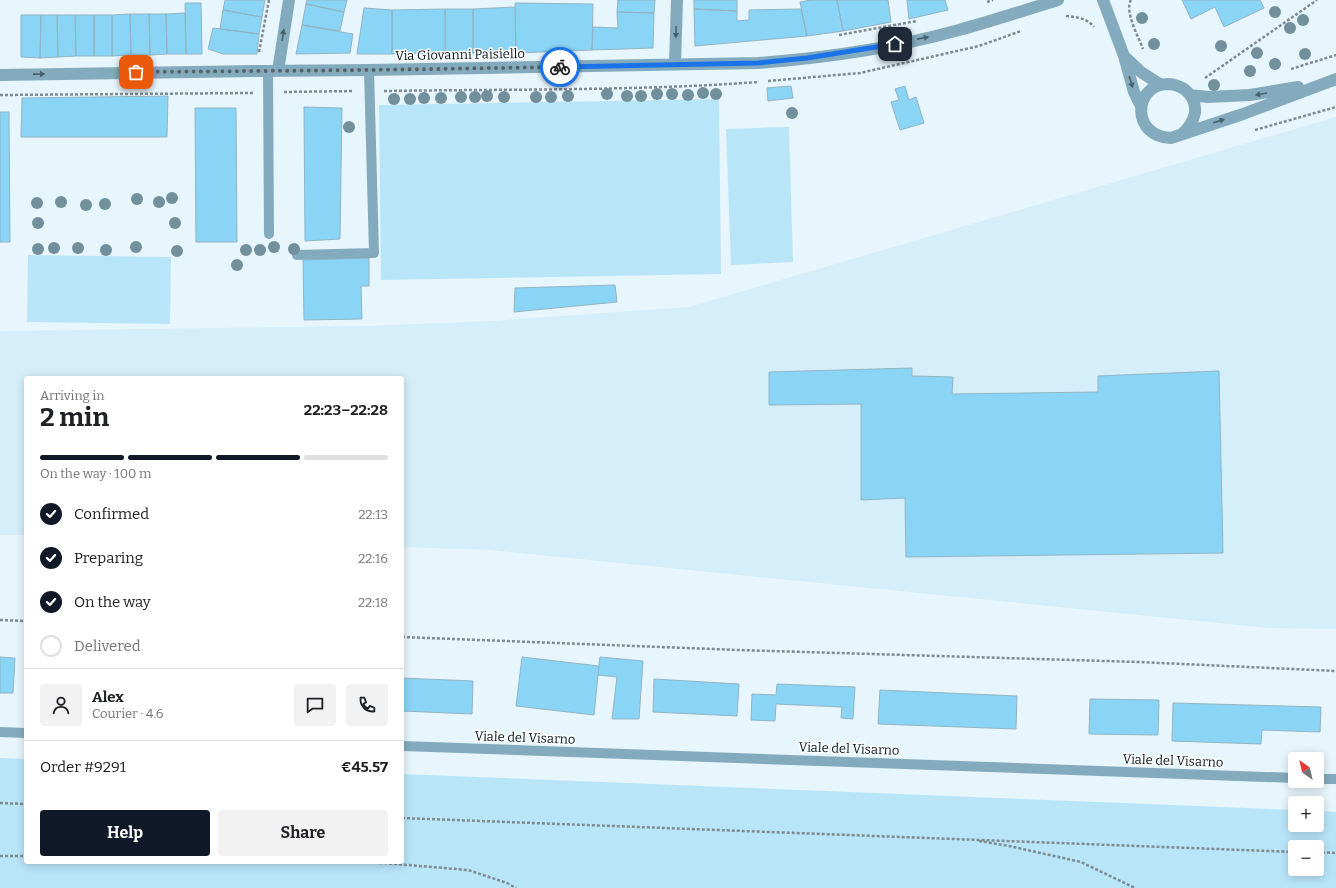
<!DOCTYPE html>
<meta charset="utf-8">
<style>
:root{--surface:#fff;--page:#f2f2f2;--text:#202124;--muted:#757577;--line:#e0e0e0;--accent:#111827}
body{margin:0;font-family:Bitter,serif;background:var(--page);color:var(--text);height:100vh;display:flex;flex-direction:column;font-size:15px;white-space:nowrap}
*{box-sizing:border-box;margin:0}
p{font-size:13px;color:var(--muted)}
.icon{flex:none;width:22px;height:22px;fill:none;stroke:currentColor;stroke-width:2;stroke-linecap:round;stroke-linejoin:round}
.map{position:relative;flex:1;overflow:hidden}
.side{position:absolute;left:24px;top:376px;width:380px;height:488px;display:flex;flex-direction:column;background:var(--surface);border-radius:4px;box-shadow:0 2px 10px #0003}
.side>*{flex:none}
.needle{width:26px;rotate:326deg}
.controls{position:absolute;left:1288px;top:752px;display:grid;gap:8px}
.controls a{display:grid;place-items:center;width:36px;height:36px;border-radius:4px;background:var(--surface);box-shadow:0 2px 10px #0003;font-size:20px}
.pin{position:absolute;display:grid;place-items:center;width:34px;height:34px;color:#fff;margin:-17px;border-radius:8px;box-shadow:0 2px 6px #0006}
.courier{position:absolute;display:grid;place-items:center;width:40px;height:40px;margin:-20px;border:3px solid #1a73e8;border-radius:50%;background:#fff;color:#222;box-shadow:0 1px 5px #0007}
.headline em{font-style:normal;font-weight:700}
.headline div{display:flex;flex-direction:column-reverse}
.headline{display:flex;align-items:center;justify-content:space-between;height:68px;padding:0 16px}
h1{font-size:26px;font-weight:700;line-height:30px}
.bar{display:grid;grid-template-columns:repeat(4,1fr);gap:6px 4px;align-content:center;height:48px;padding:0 16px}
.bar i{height:5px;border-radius:3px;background:var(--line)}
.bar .active{background:var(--accent)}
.bar p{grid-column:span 4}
.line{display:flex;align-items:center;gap:10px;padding:0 16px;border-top:1px solid var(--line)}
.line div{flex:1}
.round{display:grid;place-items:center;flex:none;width:42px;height:42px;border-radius:4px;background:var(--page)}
ol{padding:0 16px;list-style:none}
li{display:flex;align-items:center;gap:12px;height:44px}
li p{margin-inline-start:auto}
li .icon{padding:4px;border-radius:50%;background:var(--accent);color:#fff;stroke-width:4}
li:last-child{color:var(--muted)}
li i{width:22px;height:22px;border:2px solid var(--line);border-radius:50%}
.button{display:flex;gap:8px;margin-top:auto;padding:8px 16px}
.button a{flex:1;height:46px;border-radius:4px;background:var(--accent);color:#fff;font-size:16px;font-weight:700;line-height:46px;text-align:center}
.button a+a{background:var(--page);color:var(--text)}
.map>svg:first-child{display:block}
</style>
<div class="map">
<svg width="1336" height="888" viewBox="0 0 1336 888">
<rect width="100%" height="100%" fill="#e7f5fc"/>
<path fill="#d4eefa" d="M 1336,117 L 1336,629 L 1269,628 L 490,550 L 402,547 L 402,378 L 26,378 L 26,535 L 0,535 L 0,331 L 368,326 L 492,321 L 689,307 Z"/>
<path fill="#b9e5f9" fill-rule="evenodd" d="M 719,99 L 721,274 L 381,280 L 379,105 Z
M 789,127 L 793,262 L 731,265 L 726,129 Z
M 28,255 L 171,257 L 170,324 L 27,322 Z
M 0,758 L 26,759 L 26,862 L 402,862 L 402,774 L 1295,810 L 1295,825 L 1317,825 L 1317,811 L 1336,812 L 1336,888 L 0,888 ZM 1295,847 L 1317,847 L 1317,869 L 1295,869 Z"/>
<path fill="#8ad5f6" stroke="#93b4c4" d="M 225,0 L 265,0 L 262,17 L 223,10 Z
M 307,0 L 347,0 L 344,12 L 306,4 Z
M 618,0 L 655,0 L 654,13 L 617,12 Z
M 694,0 L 737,0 L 737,11 L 694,9 Z
M 811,0 L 837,0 L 843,31 L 807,36 L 800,2 Z
M 837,0 L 888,0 L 891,22 L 843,31 Z
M 907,0 L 945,0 L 948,10 L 909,19 Z
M 1182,0 L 1260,0 L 1264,8 L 1224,27 L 1215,7 L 1191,19 Z
M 185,3 L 201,3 L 202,54 L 186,54 Z
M 515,3 L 593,4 L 592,50 L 516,53 Z
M 306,4 L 344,12 L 340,31 L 302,25 Z
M 515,7 L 516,53 L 473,53 L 473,9 Z
M 364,8 L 392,10 L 392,54 L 357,54 Z
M 445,9 L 445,53 L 392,54 L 392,10 Z
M 445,9 L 473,9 L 473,53 L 445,53 Z
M 694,9 L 737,11 L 737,21 L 749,20 L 749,10 L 801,9 L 807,36 L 695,46 Z
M 223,10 L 262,17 L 259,34 L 220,29 Z
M 617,12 L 654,13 L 653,48 L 592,50 L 593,27 L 618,28 Z
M 185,13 L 186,54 L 167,54 L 166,14 Z
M 130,14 L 149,14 L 150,55 L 131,55 Z
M 130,14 L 131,55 L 112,56 L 112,15 Z
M 149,14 L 166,14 L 167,54 L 150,55 Z
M 21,15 L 41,15 L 40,58 L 21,57 Z
M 41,15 L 57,15 L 58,57 L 40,58 Z
M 57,15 L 75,15 L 76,56 L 58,57 Z
M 75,15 L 94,15 L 94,56 L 76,56 Z
M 94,15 L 112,15 L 112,56 L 94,56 Z
M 302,25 L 353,34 L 350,53 L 296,54 Z
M 213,28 L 259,34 L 257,54 L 223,54 L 208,49 Z
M 791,86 L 793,98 L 768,101 L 767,88 Z
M 905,86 L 909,100 L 916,97 L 924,123 L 900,130 L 891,102 L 899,100 L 895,89 Z
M 168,96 L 167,137 L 21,137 L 22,98 Z
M 304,107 L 342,108 L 340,239 L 305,241 Z
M 195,108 L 236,108 L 237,242 L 196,242 Z
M 0,112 L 9,112 L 10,242 L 0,242 Z
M 369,258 L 369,286 L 361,286 L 362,319 L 304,320 L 303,260 Z
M 615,285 L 617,302 L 514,312 L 515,288 Z
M 912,368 L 912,376 L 953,377 L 952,394 L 1098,392 L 1098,376 L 1219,371 L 1223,553 L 906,557 L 905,498 L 861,500 L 861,404 L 769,405 L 769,372 Z
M 0,657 L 15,658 L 13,693 L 0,693 Z
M 522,657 L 599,666 L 594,715 L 516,706 Z
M 600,657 L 643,661 L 639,719 L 612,719 L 617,677 L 598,675 Z
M 402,678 L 473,681 L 472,714 L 402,711 Z
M 654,679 L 739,684 L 737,716 L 653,712 Z
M 777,684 L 855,687 L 853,719 L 841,718 L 842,707 L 776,704 L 775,721 L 751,720 L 752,694 L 776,695 Z
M 880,690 L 1017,696 L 1016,729 L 878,724 Z
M 1090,699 L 1159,700 L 1158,735 L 1089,734 Z
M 1173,703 L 1321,707 L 1320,732 L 1262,730 L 1261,744 L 1172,741 Z"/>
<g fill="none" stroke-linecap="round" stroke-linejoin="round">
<path stroke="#7e8b91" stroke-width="2.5" stroke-dasharray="3 2" stroke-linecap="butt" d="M 1131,0 C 1124,11 1139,38 1143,49
M 987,2 L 993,0
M 1066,16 C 1076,17 1087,18 1094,27
M 839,35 L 917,21
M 259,52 L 269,0
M 1291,69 L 1336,55
M 1205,78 L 1317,0
M 768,81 L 860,73 L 979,46 L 1021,31
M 384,91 C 509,89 635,91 759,82
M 284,92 L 353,91
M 0,95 L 253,93
M 1255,130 L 1336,107
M 0,620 L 26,621
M 402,637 L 738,650 L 1139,662 L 1336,671
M 0,803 L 26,804
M 402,818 L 1295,852
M 979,841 L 1009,846 L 1081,862 L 1135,888
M 1317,852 L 1336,853
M 0,856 L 26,856
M 334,862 L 384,863 L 468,870 L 507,883 L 516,888"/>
<path stroke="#84abbd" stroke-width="10" d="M 268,71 L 269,234
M 297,255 L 374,253 L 369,70
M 0,732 L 26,733
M 402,746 L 1295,778
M 1317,779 L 1336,779"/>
<path stroke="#84abbd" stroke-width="12" d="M 1103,0 L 1124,56 L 1134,92 L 1141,106
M 1124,56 L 1141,72 L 1161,85
M 675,64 L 677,0
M 278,71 L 289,0
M 0,75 L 257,71 L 369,70 L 758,63 C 825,58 894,48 959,30 C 992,21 1025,10 1058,0
M 1190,95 L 1208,97 L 1250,95 L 1298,87
M 1182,134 C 1189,128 1193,122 1195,113 C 1196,104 1192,95 1184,89 C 1179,86 1173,84 1167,84 C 1133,85 1131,137 1171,138 L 1243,114 L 1336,79"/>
</g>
<g fill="#71909c">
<circle cx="1275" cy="12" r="6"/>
<circle cx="1142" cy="18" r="6"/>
<circle cx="1303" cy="20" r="6"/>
<circle cx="1290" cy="28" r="6"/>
<circle cx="1154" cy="44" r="6"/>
<circle cx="1221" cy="46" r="6"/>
<circle cx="1257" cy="53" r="6"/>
<circle cx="1305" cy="54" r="6"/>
<circle cx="1275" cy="64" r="6"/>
<circle cx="1250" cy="71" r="6"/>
<circle cx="1214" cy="85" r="6"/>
<circle cx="703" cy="93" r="6"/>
<circle cx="607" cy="94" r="6"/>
<circle cx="657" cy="94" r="6"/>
<circle cx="672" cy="94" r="6"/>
<circle cx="716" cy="94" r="6"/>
<circle cx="688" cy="95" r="6"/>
<circle cx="487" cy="96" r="6"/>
<circle cx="568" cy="96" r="6"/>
<circle cx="627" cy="96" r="6"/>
<circle cx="641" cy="96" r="6"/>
<circle cx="461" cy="97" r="6"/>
<circle cx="475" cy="97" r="6"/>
<circle cx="504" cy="97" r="6"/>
<circle cx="536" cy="97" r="6"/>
<circle cx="551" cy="97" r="6"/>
<circle cx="424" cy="98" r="6"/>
<circle cx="441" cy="98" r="6"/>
<circle cx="394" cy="99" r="6"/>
<circle cx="410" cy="99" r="6"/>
<circle cx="792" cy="113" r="6"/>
<circle cx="349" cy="127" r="6"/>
<circle cx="172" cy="198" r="6"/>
<circle cx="137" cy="199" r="6"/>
<circle cx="61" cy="202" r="6"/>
<circle cx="159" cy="202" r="6"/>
<circle cx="37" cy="203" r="6"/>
<circle cx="105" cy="204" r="6"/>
<circle cx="86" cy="205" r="6"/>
<circle cx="38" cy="223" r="6"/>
<circle cx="175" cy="223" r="6"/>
<circle cx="136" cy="247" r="6"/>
<circle cx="274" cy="247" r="6"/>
<circle cx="54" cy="248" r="6"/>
<circle cx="78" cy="248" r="6"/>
<circle cx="38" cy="249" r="6"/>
<circle cx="294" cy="249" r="6"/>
<circle cx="106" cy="250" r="6"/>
<circle cx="246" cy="250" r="6"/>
<circle cx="260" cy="250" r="6"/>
<circle cx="177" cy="251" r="6"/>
<circle cx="237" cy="265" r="6"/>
</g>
<defs><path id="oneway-solid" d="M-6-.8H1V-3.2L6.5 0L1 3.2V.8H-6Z"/></defs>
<g fill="#46606c">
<use href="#oneway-solid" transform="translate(676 32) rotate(91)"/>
<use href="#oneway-solid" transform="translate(283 35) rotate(-81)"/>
<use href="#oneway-solid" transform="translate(923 38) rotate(-11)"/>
<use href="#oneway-solid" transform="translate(39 74) rotate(-1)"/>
<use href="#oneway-solid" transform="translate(1131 82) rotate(73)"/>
<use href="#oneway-solid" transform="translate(1261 94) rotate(170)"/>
<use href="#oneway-solid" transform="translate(1219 121) rotate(-18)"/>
</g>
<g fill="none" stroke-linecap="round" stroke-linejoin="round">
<path stroke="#566369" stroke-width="4" stroke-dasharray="0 7.2" d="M 136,72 L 368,70 L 560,67"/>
<path stroke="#1a73e8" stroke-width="5" d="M 560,67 L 758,63 L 807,58 L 895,44"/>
</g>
<g text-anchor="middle" stroke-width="3" stroke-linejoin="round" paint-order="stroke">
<g font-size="13" fill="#08151a" stroke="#fff">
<text transform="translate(460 54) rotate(-1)" y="5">Via Giovanni Paisiello</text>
<text transform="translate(525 737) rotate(2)" y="5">Viale del Visarno</text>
<text transform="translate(849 748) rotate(2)" y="5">Viale del Visarno</text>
<text transform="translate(1173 760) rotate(2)" y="5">Viale del Visarno</text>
</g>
</g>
</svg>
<div class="controls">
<a><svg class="needle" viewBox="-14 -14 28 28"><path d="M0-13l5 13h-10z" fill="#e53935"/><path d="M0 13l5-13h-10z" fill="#757577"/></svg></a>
<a>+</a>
<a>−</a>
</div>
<div class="pin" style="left:136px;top:72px;background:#ea580c"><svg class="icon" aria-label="bag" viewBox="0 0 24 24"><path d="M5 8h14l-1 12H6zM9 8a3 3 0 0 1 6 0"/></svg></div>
<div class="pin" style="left:895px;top:44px;background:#1f2937"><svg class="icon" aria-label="home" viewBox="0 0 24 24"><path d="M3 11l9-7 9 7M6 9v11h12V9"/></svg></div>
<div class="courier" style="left:560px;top:67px"><svg class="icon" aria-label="bike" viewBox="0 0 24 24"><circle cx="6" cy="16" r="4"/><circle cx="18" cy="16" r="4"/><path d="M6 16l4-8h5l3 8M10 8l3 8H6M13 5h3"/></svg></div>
<section class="side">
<div class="headline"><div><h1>2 min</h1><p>Arriving in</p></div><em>22:23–22:28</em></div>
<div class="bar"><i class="active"></i><i class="active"></i><i class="active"></i><i></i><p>On the way · 100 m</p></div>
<ol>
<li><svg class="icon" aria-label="check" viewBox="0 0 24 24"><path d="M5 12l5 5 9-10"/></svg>Confirmed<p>22:13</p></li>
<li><svg class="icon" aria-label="check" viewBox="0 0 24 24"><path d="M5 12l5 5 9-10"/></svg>Preparing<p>22:16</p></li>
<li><svg class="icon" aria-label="check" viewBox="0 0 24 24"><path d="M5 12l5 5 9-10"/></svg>On the way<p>22:18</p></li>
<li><i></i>Delivered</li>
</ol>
<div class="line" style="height:72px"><a class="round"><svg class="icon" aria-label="person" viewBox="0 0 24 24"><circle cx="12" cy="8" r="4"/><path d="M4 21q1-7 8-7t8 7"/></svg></a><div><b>Alex</b><p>Courier · 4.6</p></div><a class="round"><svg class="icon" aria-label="chat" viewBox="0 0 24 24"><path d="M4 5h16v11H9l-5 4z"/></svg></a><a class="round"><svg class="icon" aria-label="phone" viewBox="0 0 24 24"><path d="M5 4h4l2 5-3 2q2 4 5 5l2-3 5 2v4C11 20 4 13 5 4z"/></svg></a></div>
<div class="line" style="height:52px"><div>Order #9291</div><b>€45.57</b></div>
<div class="button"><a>Help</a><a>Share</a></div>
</section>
</div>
